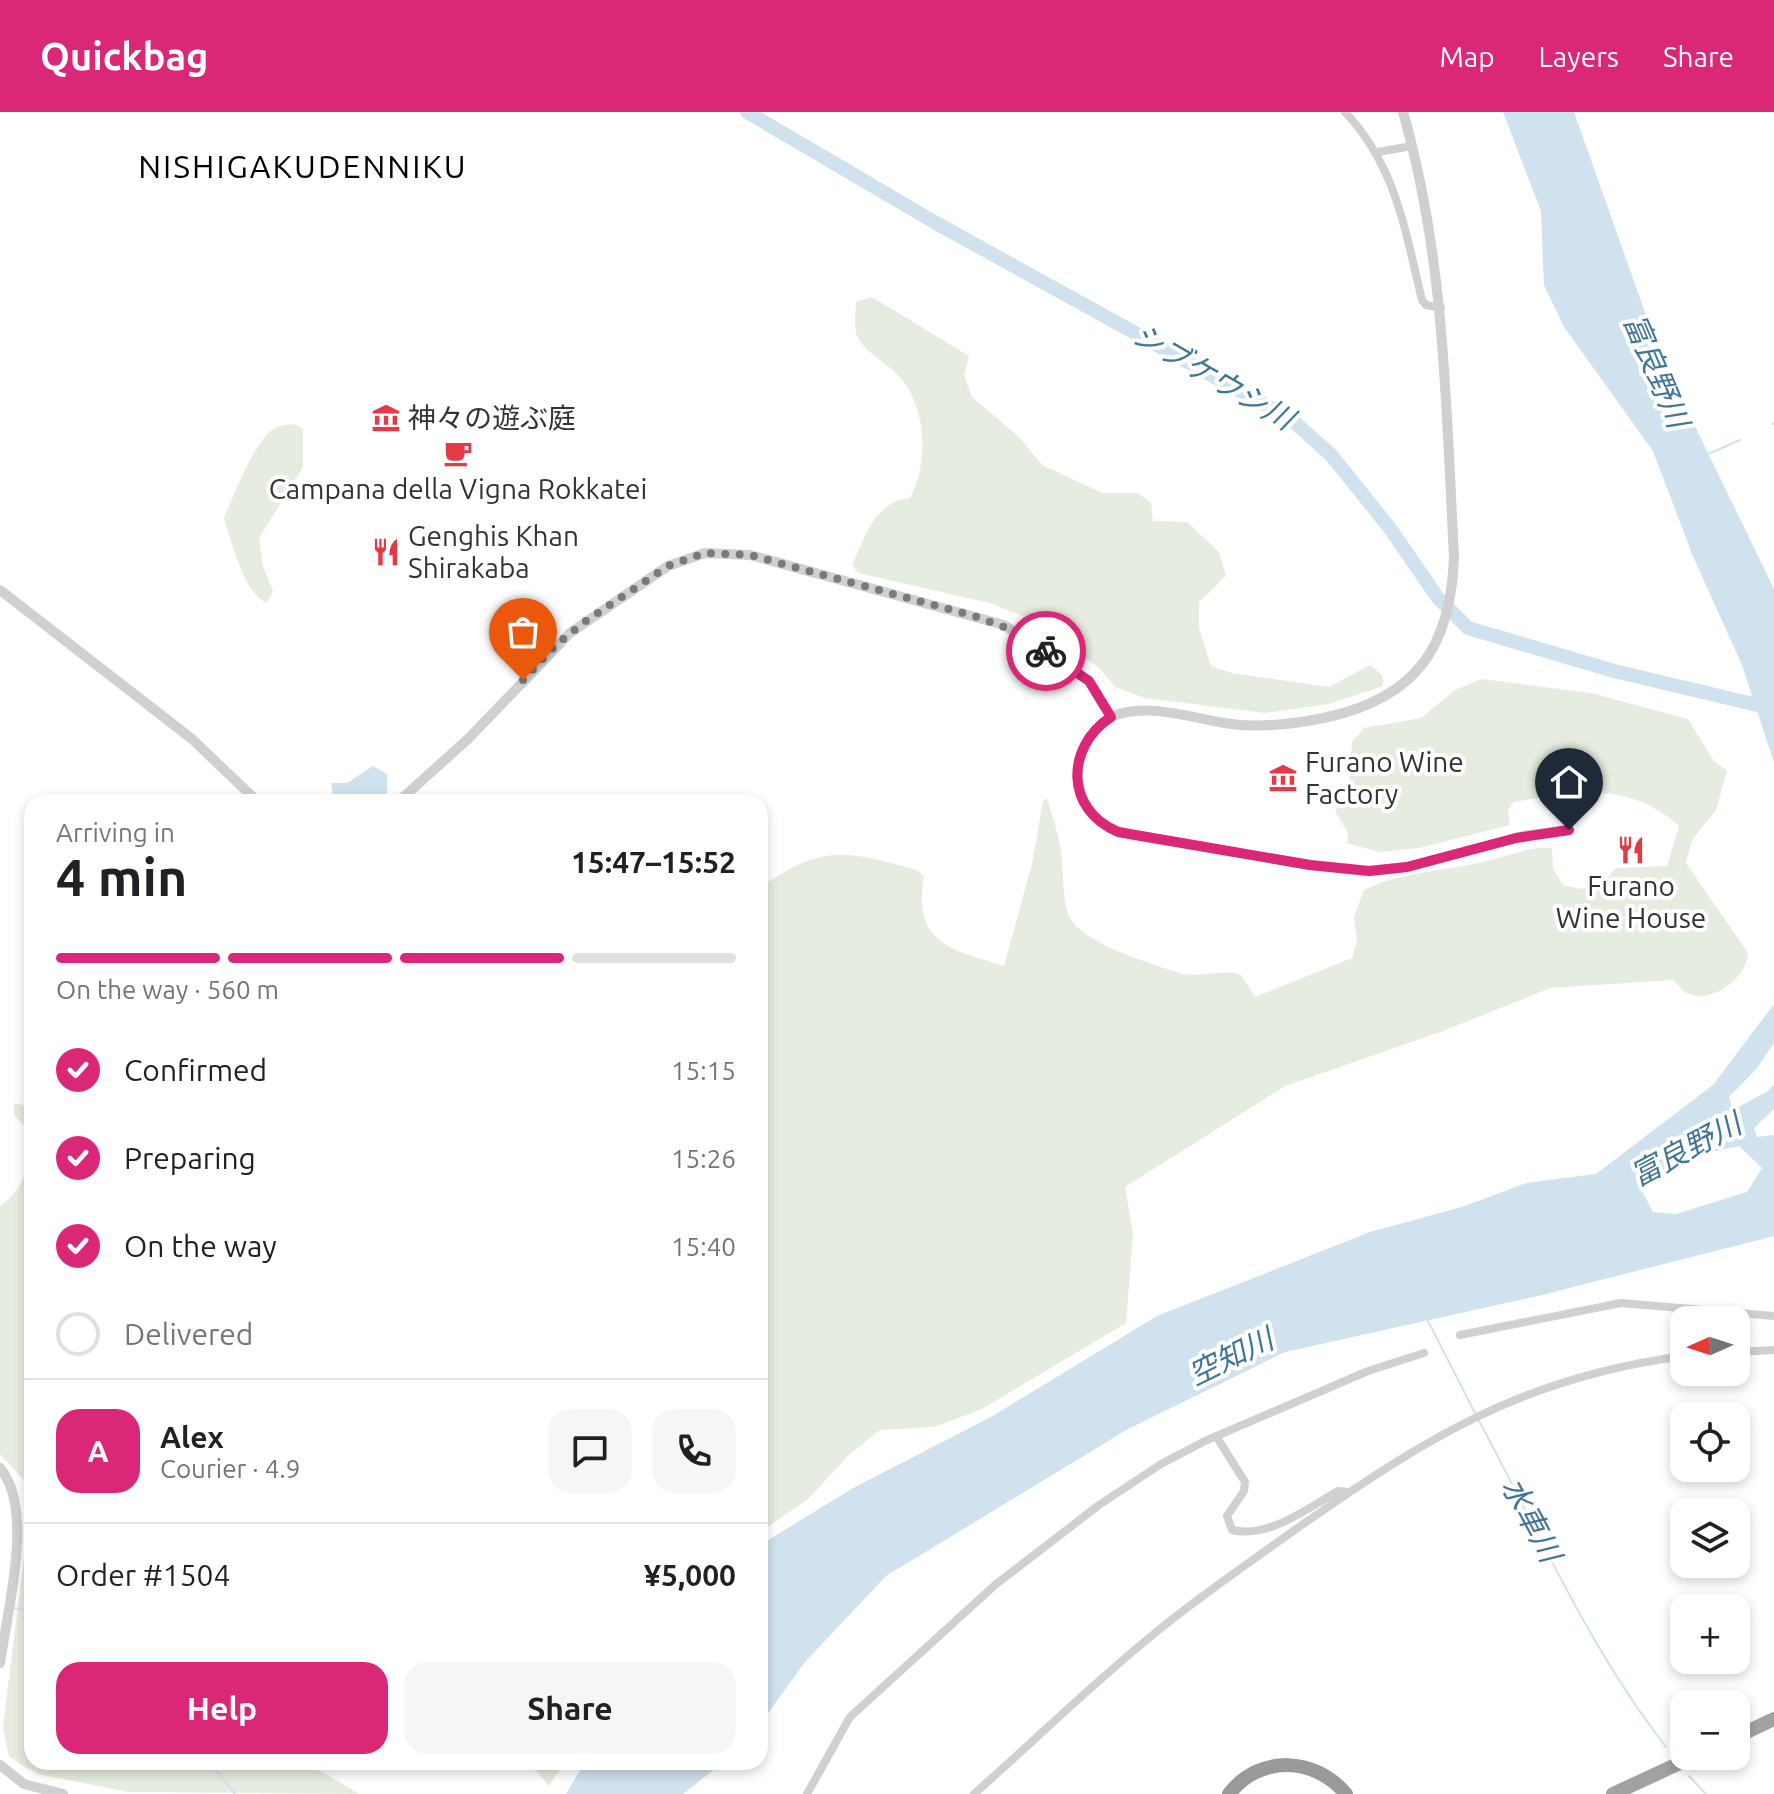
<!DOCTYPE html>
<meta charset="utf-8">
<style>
:root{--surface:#fff;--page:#f6f6f6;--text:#202124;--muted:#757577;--line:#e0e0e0;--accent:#db2777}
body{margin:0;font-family:Ubuntu,"Noto Sans JP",sans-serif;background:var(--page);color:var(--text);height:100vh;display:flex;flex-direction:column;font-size:30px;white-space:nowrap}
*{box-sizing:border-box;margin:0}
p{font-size:26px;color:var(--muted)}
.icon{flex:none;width:44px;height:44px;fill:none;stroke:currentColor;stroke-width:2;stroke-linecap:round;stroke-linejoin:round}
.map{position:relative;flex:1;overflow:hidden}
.details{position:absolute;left:24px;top:682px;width:744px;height:976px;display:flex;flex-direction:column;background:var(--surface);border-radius:24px;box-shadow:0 4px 12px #0003}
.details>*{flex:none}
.needle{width:52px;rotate:267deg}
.tools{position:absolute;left:1670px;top:1194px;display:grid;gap:16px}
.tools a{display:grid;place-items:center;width:80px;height:80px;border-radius:16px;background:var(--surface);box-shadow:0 4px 12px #0003;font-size:40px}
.pin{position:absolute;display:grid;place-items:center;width:68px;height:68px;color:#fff;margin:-82px -34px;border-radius:50% 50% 50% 0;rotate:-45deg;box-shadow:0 0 8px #0007}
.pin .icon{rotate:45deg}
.courier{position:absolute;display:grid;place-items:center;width:80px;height:80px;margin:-40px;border:6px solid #db2777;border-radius:50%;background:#fff;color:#222;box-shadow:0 2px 10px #0007}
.head em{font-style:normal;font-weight:600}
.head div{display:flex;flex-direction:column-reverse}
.head{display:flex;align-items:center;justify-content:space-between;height:136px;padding:0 32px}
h1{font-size:52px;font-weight:600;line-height:60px}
.bar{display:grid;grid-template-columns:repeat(4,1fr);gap:12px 8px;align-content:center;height:96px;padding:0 32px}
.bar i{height:10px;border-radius:6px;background:var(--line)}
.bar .on{background:var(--accent)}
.bar p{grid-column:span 4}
.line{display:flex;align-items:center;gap:20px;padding:0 32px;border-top:2px solid var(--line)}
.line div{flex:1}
.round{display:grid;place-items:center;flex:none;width:84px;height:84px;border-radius:24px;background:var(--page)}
ol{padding:0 32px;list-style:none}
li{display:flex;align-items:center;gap:24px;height:88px}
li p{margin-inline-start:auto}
li .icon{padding:8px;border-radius:50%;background:var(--accent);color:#fff;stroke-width:4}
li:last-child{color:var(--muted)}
li i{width:44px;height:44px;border:4px solid var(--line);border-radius:50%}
.primary-button{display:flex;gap:16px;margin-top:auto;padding:16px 32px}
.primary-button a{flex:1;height:92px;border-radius:24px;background:var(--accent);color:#fff;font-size:32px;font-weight:600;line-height:92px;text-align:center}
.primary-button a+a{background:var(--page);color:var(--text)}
header{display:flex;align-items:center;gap:48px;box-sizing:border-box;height:112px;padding:0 40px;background:var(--accent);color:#fff}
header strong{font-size:38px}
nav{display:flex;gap:44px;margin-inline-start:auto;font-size:28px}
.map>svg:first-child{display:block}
</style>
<header>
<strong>Quickbag</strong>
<nav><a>Map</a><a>Layers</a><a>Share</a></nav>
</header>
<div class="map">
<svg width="1774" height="1682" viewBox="0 0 1774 1682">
<rect width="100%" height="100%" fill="#fff"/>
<path fill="#e6ecdf" d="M 872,185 L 969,244 L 964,263 L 972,285 L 1019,325 L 1042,353 L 1102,381 L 1138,381 L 1151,391 L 1153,409 L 1187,410 L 1219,440 L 1226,464 L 1199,490 L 1199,516 L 1211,554 L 1232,561 L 1329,575 L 1370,553 L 1383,564 L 1383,574 L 1329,592 L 1265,601 L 1145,586 L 1115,575 L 1099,556 L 1037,510 L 990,491 L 858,461 L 852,453 C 866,424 874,390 910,386 C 929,350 927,296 899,264 C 886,250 868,243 858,226 C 853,217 856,200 856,190 Z
M 294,312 L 303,317 L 303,355 L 259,426 L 263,454 L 273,479 L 267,491 C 245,483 231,428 224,406 C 234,384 254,328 275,316 C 280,313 288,313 294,312 Z
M 1482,567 L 1591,581 L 1688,607 L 1713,648 L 1727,659 L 1716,698 L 1692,728 L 1686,751 L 1748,841 C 1747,866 1711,893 1687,881 C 1682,879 1678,872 1673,868 L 1550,876 L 1443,919 L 1285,974 L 1125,1075 L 1133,1122 L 1126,1211 L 982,1297 L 934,1315 L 880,1318 L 850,1342 L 808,1387 L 760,1420 L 760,776 C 823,731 846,739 917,758 L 924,764 C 913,832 949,837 1004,854 L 1032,752 L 1043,689 L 1047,686 C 1052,704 1059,722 1061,740 C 1064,760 1062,783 1068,802 C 1076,829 1154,853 1180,861 C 1201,867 1221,856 1241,863 L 1255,885 L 1352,846 L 1357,830 L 1354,805 L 1364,778 C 1403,759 1449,759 1491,748 C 1512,743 1530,734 1552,736 L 1553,757 L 1563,773 L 1581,777 L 1600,774 L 1616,756 L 1667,754 L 1679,714 C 1626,667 1577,681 1513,690 L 1508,699 L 1510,713 L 1419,736 L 1379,740 L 1347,731 L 1348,721 L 1335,699 L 1349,677 L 1352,630 L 1364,616 L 1421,606 L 1455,578 Z
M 14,991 L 32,995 L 32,1377 L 0,1342 L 0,1094 C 28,1075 30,1049 29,1018 L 14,1003 Z
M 24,1445 L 32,1447 L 32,1650 L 306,1650 L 359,1682 L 129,1680 L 38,1662 L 23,1654 L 9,1644 L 3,1615 Z
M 528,1650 L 565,1650 L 549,1674 Z"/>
<path fill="#cfe2ee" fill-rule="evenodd" d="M 1503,0 L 1574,0 L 1659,240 L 1774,477 L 1774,651 L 1742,553 L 1692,442 L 1653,339 L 1564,215 L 1544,173 L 1541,99 Z
M 373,654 L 387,662 L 387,684 L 374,682 L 366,690 L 334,690 L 331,671 L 347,671 Z
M 1774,892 L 1774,931 L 1757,956 L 1729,985 L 1733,998 L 1768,979 L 1774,972 L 1774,997 L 1754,1016 L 1757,1025 L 1774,1023 L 1774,1124 L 1542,1183 L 1285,1240 L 1128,1317 L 886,1464 L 805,1550 L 760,1612 L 760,1433 L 855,1375 L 991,1305 L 1157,1204 L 1370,1120 L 1462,1095 L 1526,1071 L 1596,1062 L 1713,973 ZM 1739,1034 L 1762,1056 L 1747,1080 L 1676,1102 L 1653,1100 L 1640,1075 L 1683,1046 Z
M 585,1650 L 724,1650 L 683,1682 L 566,1682 Z"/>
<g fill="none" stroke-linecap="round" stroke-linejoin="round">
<path stroke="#cfe2ee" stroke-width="2" d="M 1773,312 L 1774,311
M 1708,342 L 1740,328
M 1427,1207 L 1475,1301
M 1478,1307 C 1538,1418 1588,1535 1666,1635
M 13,1496 L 32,1499
M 209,1650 L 235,1682
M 1689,1664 L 1706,1682"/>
<path stroke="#cfe2ee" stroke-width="14" d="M 747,0 L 936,111 L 1291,307 L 1331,343 L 1389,415 L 1438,486 L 1468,516 L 1614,559 L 1774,597"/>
<path stroke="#d0d0d0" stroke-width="8" d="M 1345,0 C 1396,54 1405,118 1422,188 L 1426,193 L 1441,196
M 1378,40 L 1412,34
M 1460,1223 L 1621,1191 L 1774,1204
M 1736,1240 L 1774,1238
M 1216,1324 L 1245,1370 L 1244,1379 L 1227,1404 L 1232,1418 C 1268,1427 1308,1396 1338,1379 L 1348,1380
M 807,1682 L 850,1605 L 995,1473 L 1099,1393 L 1161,1352 L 1205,1329 L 1368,1259 L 1424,1241
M 974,1682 C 1034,1629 1092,1572 1155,1521 C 1200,1484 1249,1451 1296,1417 C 1426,1326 1523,1265 1684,1244"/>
<path stroke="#d0d0d0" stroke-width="10" d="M 0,478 L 192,627 L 258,690
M 1111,605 C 1061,638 1068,707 1128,722 L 1310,753 L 1369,759 L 1407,755 L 1523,724 L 1569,718
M 398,690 L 468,627 L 570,521 L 668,454 L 705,441 L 750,443 L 1004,513 L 1089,569 L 1111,605 C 1145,589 1195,607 1231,612 C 1263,616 1296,612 1328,605 C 1417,585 1451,534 1454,445 C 1446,294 1445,146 1403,0
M 0,1356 C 35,1397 7,1500 0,1551
M 0,1653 L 24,1672 L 63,1682"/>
<path stroke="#a2a2a2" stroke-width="14" d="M 1736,1625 L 1774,1607
M 1613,1682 L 1695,1644"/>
<path stroke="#9a9a9a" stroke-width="14" d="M 1229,1682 C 1260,1642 1315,1645 1346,1682"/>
</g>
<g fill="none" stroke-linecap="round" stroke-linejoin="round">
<path stroke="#7a7a7a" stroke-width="8" stroke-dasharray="0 14.4" d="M 523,568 L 556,533 L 583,511 L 668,454 L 705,441 L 750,443 L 974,504 L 1018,520 L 1046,539"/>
<path stroke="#db2777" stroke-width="10" d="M 1046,539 L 1089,569 L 1111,605 C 1065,635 1065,698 1118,720 L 1310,753 L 1369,759 L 1407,755 L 1516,726 L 1569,718"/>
</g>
<defs>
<symbol id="museum-bare" viewBox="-9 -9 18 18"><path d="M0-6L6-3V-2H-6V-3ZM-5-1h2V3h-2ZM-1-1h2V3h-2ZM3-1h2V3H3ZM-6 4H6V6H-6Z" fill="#e63946" stroke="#fff" stroke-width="2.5" paint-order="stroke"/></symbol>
<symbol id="cafe-bare" viewBox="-9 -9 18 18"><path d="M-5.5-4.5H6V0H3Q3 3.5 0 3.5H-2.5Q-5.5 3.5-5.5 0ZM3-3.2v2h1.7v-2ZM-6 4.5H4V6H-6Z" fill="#e63946" stroke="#fff" stroke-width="2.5" paint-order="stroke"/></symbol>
<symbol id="restaurant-bare" viewBox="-9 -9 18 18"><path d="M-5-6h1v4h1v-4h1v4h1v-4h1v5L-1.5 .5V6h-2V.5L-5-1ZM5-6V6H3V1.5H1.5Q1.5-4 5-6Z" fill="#e63946" stroke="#fff" stroke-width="2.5" paint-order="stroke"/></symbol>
</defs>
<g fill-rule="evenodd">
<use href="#museum-bare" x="366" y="286" width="40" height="40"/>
<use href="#cafe-bare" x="438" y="321" width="40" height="40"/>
<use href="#restaurant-bare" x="366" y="420" width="40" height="40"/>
<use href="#museum-bare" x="1263" y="646" width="40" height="40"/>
<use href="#restaurant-bare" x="1611" y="718" width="40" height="40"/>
</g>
<g text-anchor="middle" stroke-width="8" stroke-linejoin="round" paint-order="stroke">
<g font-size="28" fill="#333" stroke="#fff" text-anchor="start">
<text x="408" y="316">神々の遊ぶ庭</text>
<text x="458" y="387" text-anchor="middle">Campana della Vigna Rokkatei</text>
<text x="408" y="434">Genghis Khan<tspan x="408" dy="32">Shirakaba</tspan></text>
<text x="1305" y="660">Furano Wine<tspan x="1305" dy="32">Factory</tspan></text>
<text x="1631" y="784" text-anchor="middle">Furano<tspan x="1631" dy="32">Wine House</tspan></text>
</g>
<g font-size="30" font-style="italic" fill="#3f7597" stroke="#fff">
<text transform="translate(1656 259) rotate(67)" y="10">富良野川</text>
<text transform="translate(1213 265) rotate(30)" y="10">シブケウシ川</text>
<text transform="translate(1686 1038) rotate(-28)" y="10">富良野川</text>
<text transform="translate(1231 1245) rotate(-26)" y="10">空知川</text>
<text transform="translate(1531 1408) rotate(62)" y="10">水車川</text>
</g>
<g font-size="32" letter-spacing="2" fill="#000" stroke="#fff">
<text x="303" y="66">NISHIGAKUDENNIKU</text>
</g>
</g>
</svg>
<div class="tools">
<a><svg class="needle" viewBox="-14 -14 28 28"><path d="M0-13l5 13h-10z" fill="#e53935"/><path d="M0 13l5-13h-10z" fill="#757577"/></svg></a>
<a><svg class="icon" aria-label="locate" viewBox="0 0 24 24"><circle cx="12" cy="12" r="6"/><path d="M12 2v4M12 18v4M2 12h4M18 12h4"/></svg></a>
<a><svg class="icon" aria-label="layers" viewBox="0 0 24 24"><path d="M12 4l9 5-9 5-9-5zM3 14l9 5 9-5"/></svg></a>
<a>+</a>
<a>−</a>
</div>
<div class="pin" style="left:523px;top:568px;background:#ea580c"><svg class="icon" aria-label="bag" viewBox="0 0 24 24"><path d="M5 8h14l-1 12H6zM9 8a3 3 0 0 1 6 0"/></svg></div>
<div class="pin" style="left:1569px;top:718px;background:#1f2937"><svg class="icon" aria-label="home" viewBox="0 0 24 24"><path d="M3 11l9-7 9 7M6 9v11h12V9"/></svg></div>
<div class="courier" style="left:1046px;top:539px"><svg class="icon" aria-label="bike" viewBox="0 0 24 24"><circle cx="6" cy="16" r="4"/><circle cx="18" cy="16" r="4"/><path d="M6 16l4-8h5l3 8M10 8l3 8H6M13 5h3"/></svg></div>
<section class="details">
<div class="head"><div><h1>4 min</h1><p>Arriving in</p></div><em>15:47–15:52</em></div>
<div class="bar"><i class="on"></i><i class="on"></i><i class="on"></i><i></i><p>On the way · 560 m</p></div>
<ol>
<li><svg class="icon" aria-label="check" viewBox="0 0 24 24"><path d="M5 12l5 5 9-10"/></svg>Confirmed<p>15:15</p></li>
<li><svg class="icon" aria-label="check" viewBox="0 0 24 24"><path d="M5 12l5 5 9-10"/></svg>Preparing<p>15:26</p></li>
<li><svg class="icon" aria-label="check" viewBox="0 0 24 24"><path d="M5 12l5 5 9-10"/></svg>On the way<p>15:40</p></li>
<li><i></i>Delivered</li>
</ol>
<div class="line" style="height:144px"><b class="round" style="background:var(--accent);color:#fff">A</b><div><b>Alex</b><p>Courier · 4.9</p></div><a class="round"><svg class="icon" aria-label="chat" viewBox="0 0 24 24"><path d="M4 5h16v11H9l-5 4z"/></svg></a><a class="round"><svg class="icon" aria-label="phone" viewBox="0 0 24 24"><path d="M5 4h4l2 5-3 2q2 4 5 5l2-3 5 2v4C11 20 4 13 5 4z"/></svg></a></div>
<div class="line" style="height:104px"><div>Order #1504</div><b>¥5,000</b></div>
<div class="primary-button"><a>Help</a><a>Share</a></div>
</section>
</div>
